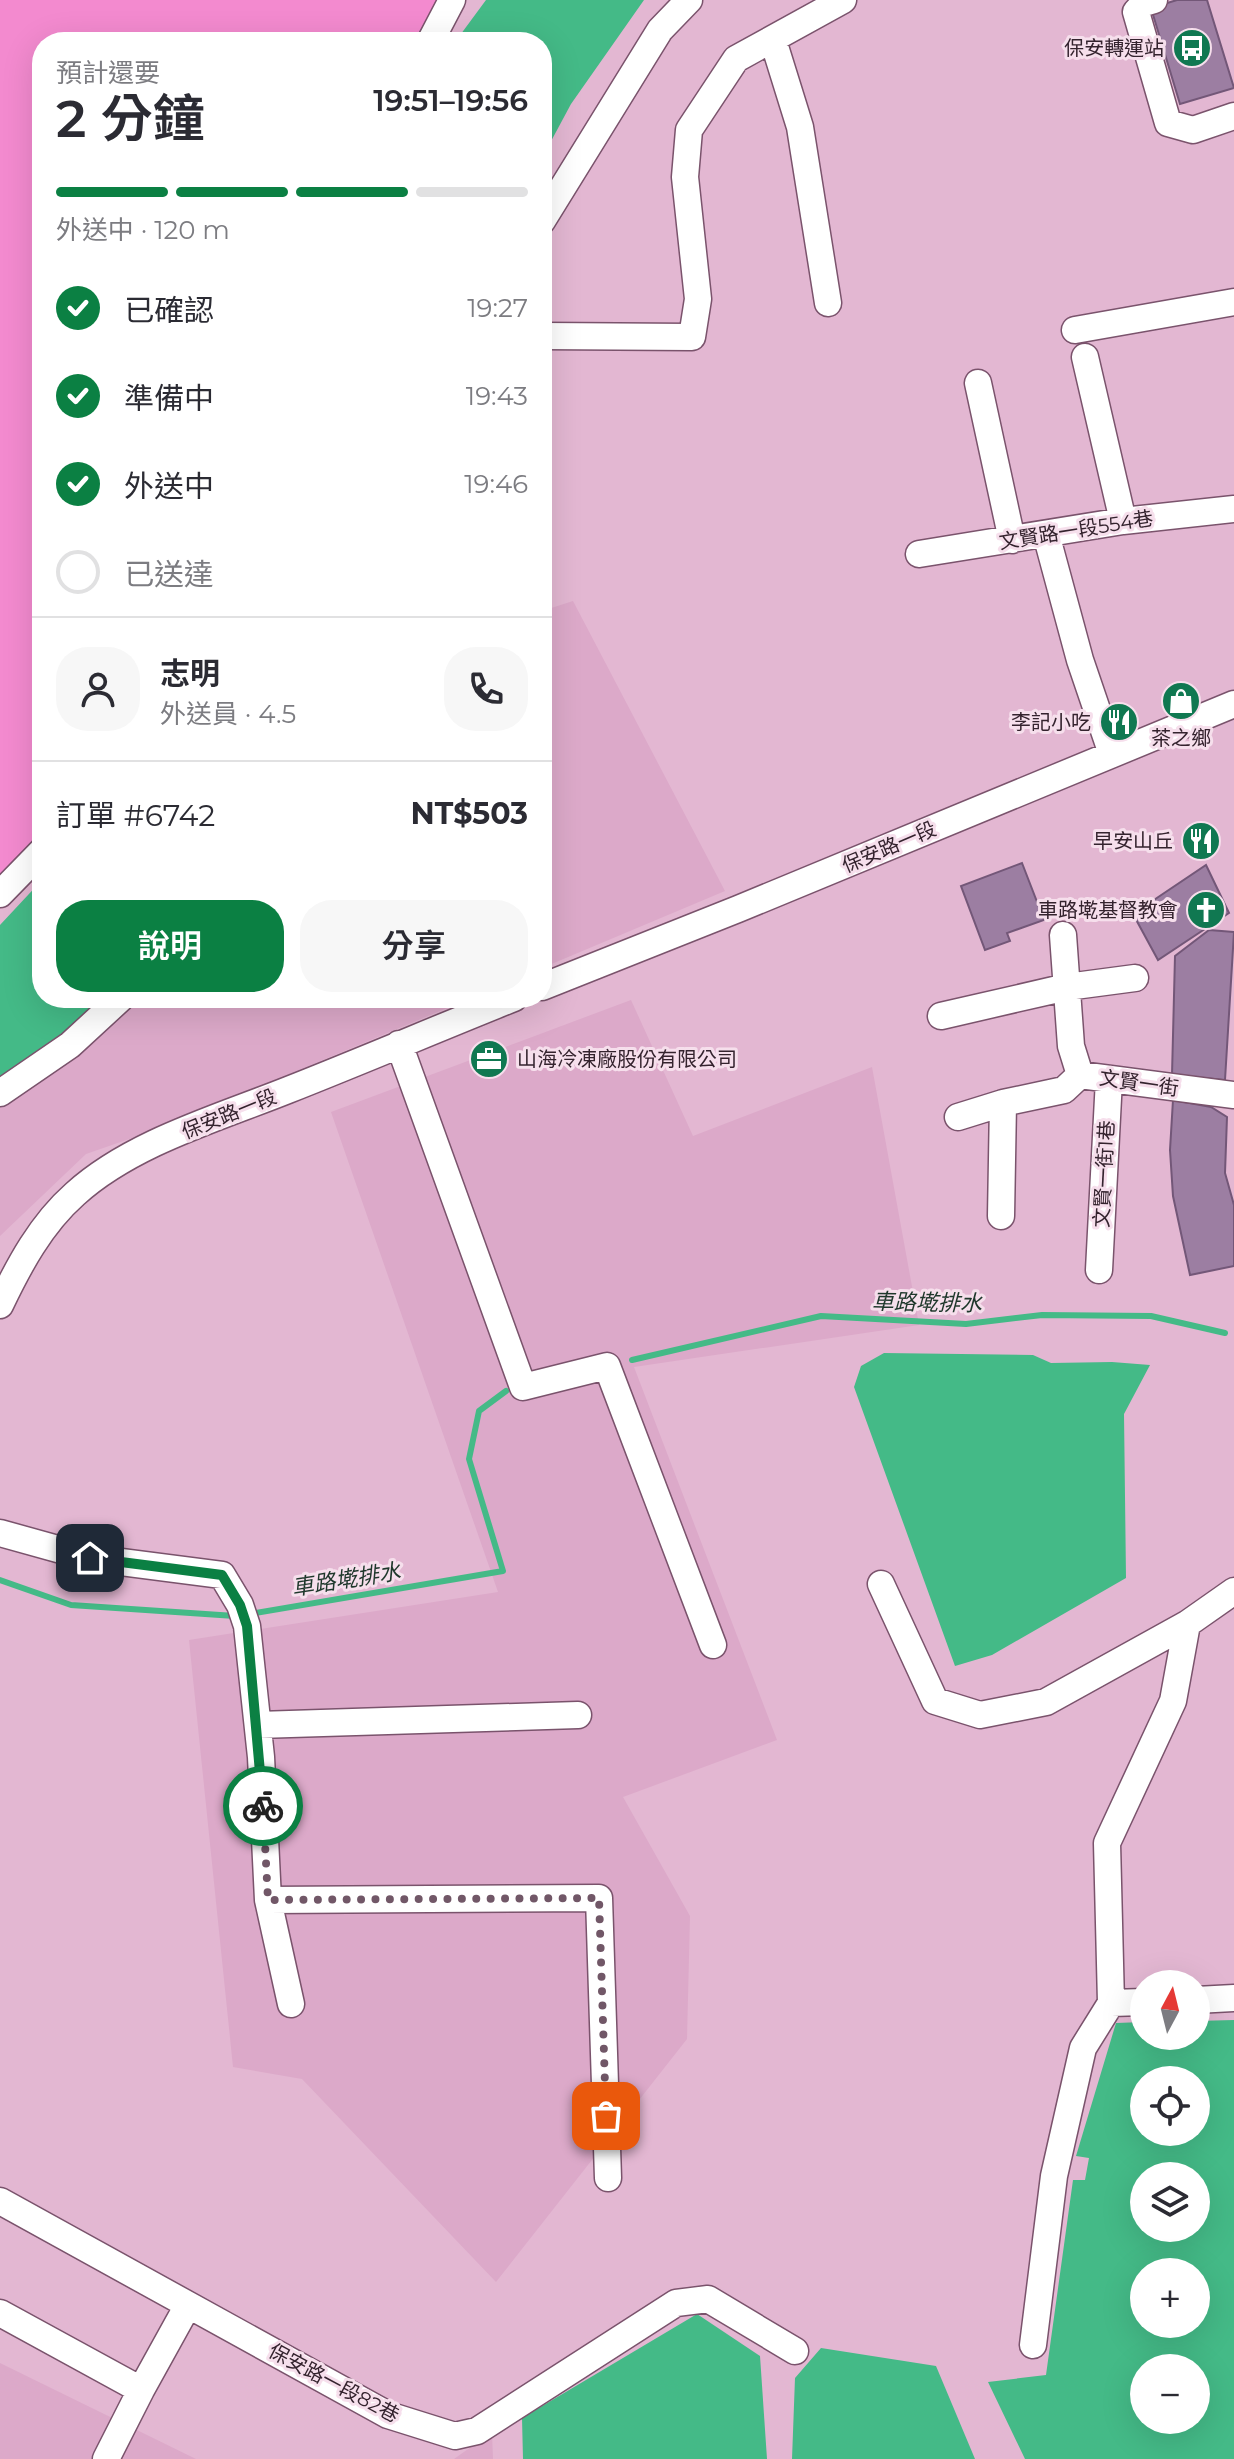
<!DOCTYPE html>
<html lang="zh-TW">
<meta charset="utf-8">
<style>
:root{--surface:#fff;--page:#f7f7f7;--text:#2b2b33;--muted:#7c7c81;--line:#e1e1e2;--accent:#0b8043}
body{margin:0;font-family:Montserrat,"Noto Sans TC",sans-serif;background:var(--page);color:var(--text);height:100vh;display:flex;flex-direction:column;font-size:30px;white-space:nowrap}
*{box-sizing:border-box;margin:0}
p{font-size:26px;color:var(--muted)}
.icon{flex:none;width:44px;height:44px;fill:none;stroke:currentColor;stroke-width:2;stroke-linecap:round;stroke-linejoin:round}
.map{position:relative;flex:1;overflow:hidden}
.details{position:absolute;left:32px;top:32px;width:520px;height:976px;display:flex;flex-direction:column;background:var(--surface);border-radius:32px;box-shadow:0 8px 32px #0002}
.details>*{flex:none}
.needle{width:52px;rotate:7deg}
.buttons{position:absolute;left:1130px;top:1970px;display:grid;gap:16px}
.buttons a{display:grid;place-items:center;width:80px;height:80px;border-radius:50%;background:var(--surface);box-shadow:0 8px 32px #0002;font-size:40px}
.pin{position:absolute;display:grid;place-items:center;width:68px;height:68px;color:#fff;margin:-34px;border-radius:16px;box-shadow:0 4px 12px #0006}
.courier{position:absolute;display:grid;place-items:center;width:80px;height:80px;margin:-40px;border:6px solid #0b8043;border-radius:50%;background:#fff;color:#222;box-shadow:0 2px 10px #0007}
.overview em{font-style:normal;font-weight:600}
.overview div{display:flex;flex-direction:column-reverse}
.overview{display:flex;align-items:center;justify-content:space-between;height:136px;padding:0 24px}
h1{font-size:52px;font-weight:600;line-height:60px}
.bar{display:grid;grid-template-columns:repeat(4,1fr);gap:12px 8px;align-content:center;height:96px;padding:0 24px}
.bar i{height:10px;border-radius:6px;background:var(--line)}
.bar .on{background:var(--accent)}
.bar p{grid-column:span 4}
.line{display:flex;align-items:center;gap:20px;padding:0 24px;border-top:2px solid var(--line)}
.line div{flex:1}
.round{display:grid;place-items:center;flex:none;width:84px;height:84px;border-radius:32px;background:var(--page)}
ol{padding:0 24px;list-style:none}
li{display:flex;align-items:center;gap:24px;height:88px}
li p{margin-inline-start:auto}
li .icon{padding:8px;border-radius:50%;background:var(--accent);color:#fff;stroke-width:4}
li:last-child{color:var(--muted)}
li i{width:44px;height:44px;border:4px solid var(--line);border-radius:50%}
.button{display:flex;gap:16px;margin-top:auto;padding:16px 24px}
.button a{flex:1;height:92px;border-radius:32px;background:var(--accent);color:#fff;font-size:32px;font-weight:600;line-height:92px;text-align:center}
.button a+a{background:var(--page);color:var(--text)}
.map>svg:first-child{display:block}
</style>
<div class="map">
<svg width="1234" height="2459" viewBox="0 0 1234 2459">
<rect width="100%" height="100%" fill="#e3b7d2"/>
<path fill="#dca9c9" d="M 573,601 L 725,891 L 542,968 L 542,611 Z
M 121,998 L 471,998 L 158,1129 L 86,1154 L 0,1236 L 0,1093 Z
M 631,1000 L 693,1136 L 872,1067 L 919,1325 L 634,1367 L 777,1740 L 623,1797 L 690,1916 L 687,2039 L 496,2282 L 302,2079 L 233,2067 L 189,1640 L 498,1592 L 331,1112 Z
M 0,2363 L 196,2459 L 0,2459 Z
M 492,2432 L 493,2459 L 454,2459 Z"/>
<path fill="#f38acf" d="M 0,0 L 452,0 L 430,42 L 42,42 L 42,851 L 0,894 Z"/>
<path fill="#44ba87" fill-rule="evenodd" d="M 486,0 L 644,0 L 571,104 L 542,158 L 542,42 L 455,42 Z
M 42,880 L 42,998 L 104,998 L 61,1037 L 0,1079 L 0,925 Z
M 884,1353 L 1033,1355 L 1051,1363 L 1112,1362 L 1150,1365 L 1124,1414 L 1126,1578 L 992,1655 L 955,1666 L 854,1387 L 861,1366 Z
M 1234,2020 L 1234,2459 L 1025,2459 L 988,2382 L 1046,2375 L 1073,2180 L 1085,2180 L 1089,2158 L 1076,2156 L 1116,2023 L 1144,2022 L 1144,2036 L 1196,2036 L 1196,2021 ZM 1196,2080 L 1196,2132 L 1144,2132 L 1144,2080 ZM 1144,2176 L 1196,2176 L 1196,2228 L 1144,2228 ZM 1196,2272 L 1196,2324 L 1144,2324 L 1144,2272 ZM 1196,2368 L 1196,2420 L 1144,2420 L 1144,2368 Z
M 697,2314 L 760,2356 L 767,2459 L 523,2459 L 522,2418 Z
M 821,2348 L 936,2366 L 975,2459 L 792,2459 L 795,2378 Z"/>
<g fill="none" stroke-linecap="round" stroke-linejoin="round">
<path stroke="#44ba87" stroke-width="6" d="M 632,1360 L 821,1316 L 966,1324 L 1042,1315 L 1151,1316 L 1225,1333
M 0,1580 L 71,1605 L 235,1616
M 250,1614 L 503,1571 L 469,1459 L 479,1411 L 506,1391"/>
</g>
<path fill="#9c7ea2" stroke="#735778" stroke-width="2" d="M 1177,0 L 1207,0 L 1234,88 L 1180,104 L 1151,8 Z
M 1022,863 L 1044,920 L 1007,933 L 1010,941 L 985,950 L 961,886 Z
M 1206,865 L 1229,913 L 1158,960 L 1133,914 Z
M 1209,930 L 1234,932 L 1225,1080 L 1172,1075 L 1175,956 Z
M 1173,1100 L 1211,1107 L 1227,1117 L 1225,1173 L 1234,1205 L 1234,1266 L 1190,1275 L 1173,1196 L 1170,1150 Z"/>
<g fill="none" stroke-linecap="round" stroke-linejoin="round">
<defs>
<path id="minor" d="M 1154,0 L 1144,3 L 1136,12 L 1168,123 L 1193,130 L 1234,116
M 773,40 L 800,127 L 828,303
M 430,42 L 452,0
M 542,221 L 660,30 L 689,0
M 1075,330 L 1234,302
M 542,336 L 692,337 L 698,299 L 685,177 L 689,130 L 736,59 L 843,0
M 1085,357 L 1123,521
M 978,383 L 1012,540
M 1046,534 L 1080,660 L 1112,754
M 919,554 L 1123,521 L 1234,509
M 0,894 L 42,851
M 1063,935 L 1071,1046 L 1080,1075
M 542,987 L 738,909 L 1234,704
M 941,1016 L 1067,987 L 1135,978
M 399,1044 L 523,1387 L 607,1366 L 713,1645
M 0,1093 L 70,1045 L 121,998
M 958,1117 L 1003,1103 L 1064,1090 L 1080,1075 L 1234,1095
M 1001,1216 L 1003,1103
M 1099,1270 L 1109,1079
M 0,1305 C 19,1265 41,1224 75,1194 C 131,1143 218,1118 288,1090 C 364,1060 439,1028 514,998
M 0,1533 L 90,1558 L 222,1575 L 240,1605 L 247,1626 L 261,1757 L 268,1900 L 291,2004
M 881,1584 L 935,1701 L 980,1715 L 1046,1702 L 1187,1624 L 1234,1591
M 258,1725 L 578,1715
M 268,1900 L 599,1898 L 608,2178
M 1196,2000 L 1234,1998
M 1111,2003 L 1144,2002
M 0,2201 L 388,2415 L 455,2436 L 477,2431 L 676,2303 L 708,2299 L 795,2351
M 0,2313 L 141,2390 L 106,2459
M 1033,2345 L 1054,2176 L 1083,2048 L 1111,2003 L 1107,1843 L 1173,1701 L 1187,1624
M 141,2390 L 188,2305"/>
</defs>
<use href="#minor" stroke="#7a536c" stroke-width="29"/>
<use href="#minor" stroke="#fff" stroke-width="26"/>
</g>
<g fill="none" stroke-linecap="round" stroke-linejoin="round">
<path stroke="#715767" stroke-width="8" stroke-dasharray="0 14.4" d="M 263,1806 L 268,1900 L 599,1898 L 606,2116"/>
<path stroke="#0b8043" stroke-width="10" d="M 90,1558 L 222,1575 L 240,1605 L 247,1626 L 263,1806"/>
</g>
<defs>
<symbol id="bus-disc" viewBox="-11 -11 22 22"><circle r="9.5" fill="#107851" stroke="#f6dfec"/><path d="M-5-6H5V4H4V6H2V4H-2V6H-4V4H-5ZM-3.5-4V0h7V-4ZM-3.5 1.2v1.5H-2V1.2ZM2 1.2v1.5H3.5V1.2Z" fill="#fff"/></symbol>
<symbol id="shop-disc" viewBox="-11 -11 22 22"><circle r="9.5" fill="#107851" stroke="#f6dfec"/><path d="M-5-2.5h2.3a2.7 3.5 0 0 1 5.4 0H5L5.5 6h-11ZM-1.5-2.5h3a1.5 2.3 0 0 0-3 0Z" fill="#fff"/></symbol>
<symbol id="restaurant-disc" viewBox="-11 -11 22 22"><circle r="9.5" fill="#107851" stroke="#f6dfec"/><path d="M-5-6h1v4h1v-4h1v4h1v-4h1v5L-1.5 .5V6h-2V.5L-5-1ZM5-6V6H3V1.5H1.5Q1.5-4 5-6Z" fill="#fff"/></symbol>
<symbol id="church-disc" viewBox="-11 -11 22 22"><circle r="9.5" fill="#107851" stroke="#f6dfec"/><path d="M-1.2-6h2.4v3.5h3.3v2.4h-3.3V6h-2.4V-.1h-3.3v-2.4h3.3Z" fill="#fff"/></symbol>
<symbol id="office-disc" viewBox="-11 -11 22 22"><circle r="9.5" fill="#107851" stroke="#f6dfec"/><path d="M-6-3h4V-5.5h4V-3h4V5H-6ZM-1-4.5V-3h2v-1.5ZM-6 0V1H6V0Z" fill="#fff"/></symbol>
</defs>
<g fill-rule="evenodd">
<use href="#bus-disc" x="1170" y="26" width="44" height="44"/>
<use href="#shop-disc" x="1159" y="679" width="44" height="44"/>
<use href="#restaurant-disc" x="1097" y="700" width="44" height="44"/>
<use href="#restaurant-disc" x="1179" y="819" width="44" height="44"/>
<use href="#church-disc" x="1184" y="888" width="44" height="44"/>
<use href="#office-disc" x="467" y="1037" width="44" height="44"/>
</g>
<g text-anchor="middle" stroke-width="6" stroke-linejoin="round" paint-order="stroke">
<g font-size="20" fill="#34232e" stroke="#f6dfec" text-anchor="end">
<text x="1164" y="55">保安轉運站</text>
<text x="1091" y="729">李記小吃</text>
<text x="1181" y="745" text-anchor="middle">茶之鄉</text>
<text x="1173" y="848">早安山丘</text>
<text x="1178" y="917">車路墘基督教會</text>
<text x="517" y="1066" text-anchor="start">山海冷凍廠股份有限公司</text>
</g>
<g font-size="20" fill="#34232e" stroke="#f6dfec">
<text transform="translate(1076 530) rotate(-9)" y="7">文賢路一段554巷</text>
<text transform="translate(889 847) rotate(-23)" y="7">保安路一段</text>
<text transform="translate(1139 1083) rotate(8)" y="7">文賢一街</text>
<text transform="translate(229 1114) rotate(-22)" y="7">保安路一段</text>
<text transform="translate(1104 1174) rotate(-87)" y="7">文賢一街1巷</text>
<text transform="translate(334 2383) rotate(28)" y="7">保安路一段82巷</text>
</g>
<g font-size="22" font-style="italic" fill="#1e372b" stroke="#f6dfec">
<text transform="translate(927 1302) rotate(1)" y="8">車路墘排水</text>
<text transform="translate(346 1579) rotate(-9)" y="8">車路墘排水</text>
</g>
</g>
</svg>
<div class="buttons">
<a><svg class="needle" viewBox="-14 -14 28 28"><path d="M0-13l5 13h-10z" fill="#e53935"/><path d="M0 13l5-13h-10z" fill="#7c7c81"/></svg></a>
<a><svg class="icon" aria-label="locate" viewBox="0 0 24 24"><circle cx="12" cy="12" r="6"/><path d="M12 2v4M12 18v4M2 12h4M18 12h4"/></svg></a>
<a><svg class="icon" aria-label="layers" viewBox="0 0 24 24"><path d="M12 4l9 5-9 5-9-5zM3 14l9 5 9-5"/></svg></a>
<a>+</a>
<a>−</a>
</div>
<div class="pin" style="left:606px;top:2116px;background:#ea580c"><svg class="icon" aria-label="bag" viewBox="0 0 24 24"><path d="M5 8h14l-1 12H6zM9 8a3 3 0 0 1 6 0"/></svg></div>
<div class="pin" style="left:90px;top:1558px;background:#1f2937"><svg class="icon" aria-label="home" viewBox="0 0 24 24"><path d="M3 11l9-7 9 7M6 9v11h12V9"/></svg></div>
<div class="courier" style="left:263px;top:1806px"><svg class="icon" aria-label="bike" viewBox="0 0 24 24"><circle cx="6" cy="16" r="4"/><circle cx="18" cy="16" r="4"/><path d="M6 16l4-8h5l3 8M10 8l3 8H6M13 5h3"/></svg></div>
<section class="details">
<div class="overview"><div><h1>2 分鐘</h1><p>預計還要</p></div><em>19:51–19:56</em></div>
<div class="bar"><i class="on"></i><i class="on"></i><i class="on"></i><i></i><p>外送中 · 120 m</p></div>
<ol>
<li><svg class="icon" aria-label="check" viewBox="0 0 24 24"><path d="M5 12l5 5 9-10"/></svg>已確認<p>19:27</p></li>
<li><svg class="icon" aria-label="check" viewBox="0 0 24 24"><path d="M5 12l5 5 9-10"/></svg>準備中<p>19:43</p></li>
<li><svg class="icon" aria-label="check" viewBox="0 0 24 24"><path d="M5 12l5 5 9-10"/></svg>外送中<p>19:46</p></li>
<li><i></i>已送達</li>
</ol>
<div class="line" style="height:144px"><a class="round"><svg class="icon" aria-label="person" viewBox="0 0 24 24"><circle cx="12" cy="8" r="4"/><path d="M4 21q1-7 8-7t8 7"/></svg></a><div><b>志明</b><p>外送員 · 4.5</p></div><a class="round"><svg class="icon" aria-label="phone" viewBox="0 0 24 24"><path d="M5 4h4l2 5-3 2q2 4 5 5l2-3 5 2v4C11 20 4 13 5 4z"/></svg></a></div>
<div class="line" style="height:104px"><div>訂單 #6742</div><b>NT$503</b></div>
<div class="button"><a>說明</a><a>分享</a></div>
</section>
</div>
